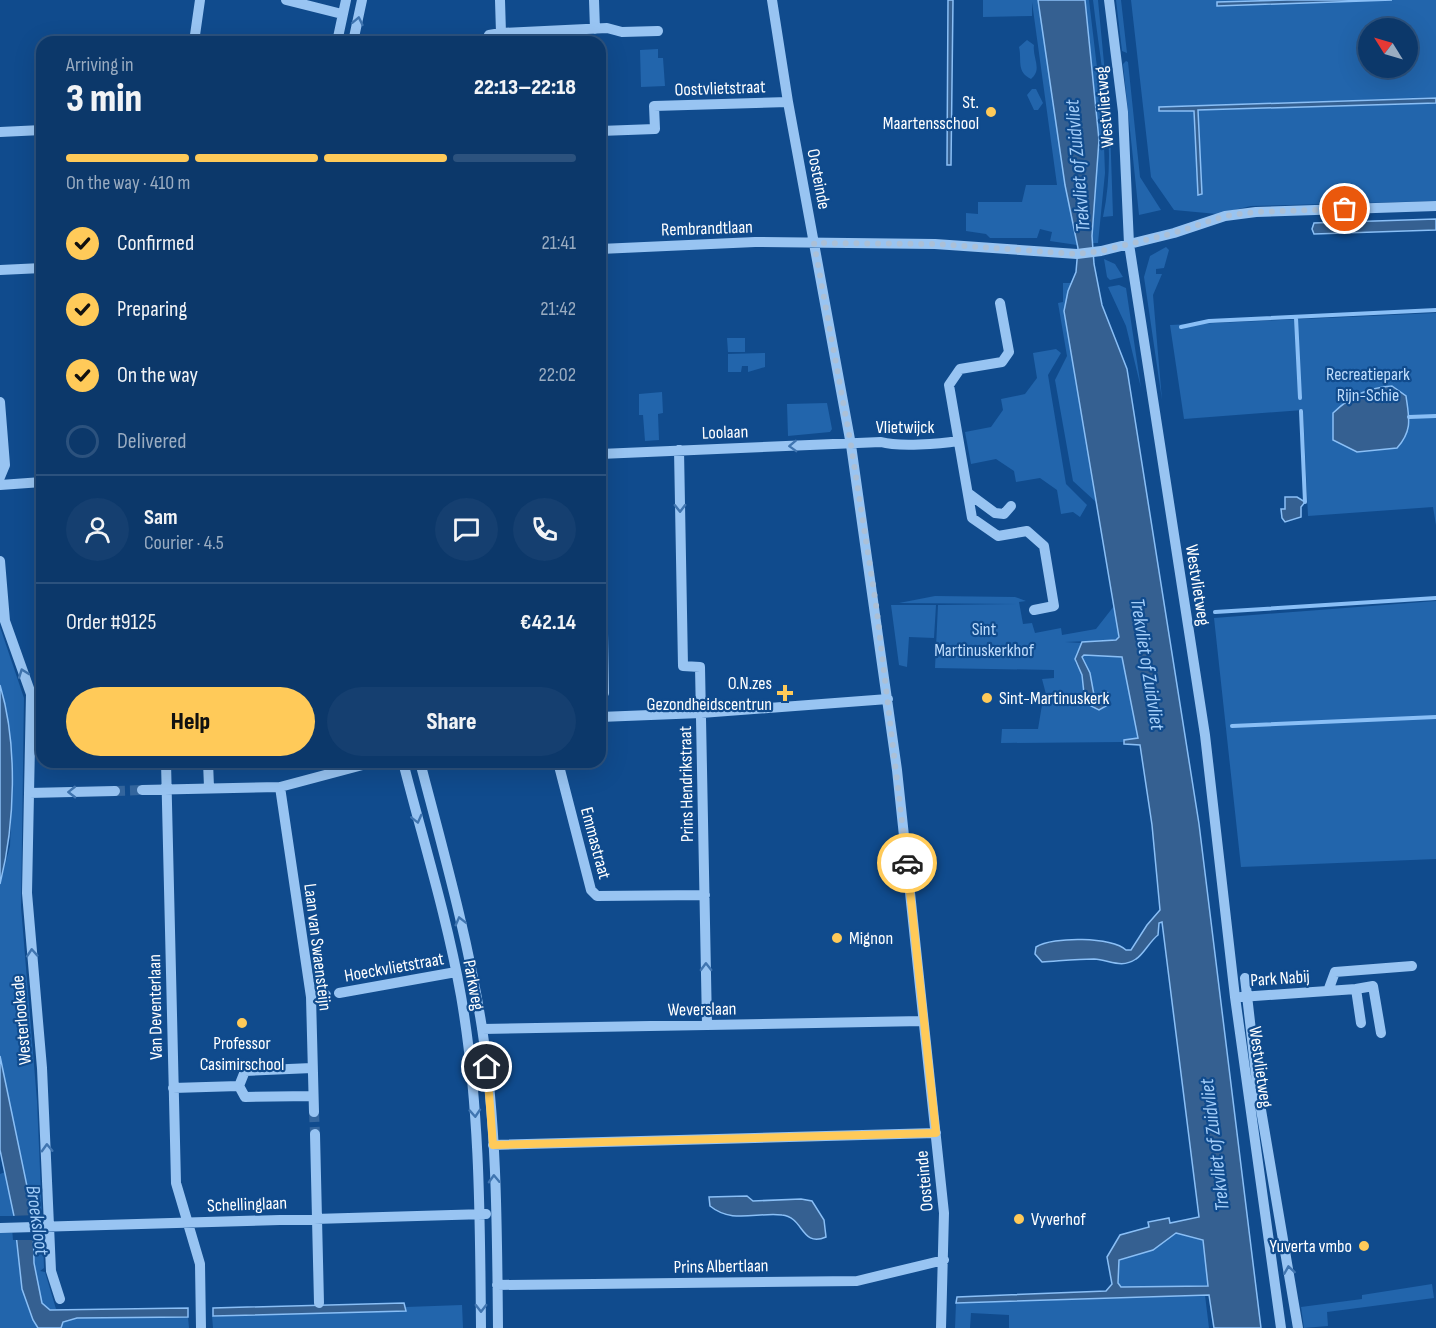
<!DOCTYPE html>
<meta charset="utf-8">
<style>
:root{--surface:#0c386a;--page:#153f70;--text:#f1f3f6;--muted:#9aacc1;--line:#2c527e;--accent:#ffca59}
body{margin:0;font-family:"Sofia Sans Condensed",sans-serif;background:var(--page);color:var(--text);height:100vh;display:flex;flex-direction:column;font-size:22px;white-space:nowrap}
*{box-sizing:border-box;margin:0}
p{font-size:20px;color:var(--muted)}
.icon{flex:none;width:33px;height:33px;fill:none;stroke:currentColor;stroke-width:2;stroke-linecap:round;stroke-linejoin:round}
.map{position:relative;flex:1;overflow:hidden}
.side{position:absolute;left:36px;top:36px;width:570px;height:732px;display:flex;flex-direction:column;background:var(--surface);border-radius:18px;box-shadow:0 6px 24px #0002,0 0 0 2px var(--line)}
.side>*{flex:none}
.needle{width:39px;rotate:307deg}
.controls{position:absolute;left:1358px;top:18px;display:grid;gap:12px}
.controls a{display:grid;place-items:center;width:60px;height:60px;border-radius:50%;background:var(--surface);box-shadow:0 6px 24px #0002,0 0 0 2px var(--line);font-size:30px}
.pin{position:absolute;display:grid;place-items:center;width:51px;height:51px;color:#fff;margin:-26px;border:3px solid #fff;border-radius:50%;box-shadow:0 2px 6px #0007}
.courier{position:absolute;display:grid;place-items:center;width:60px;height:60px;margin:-30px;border:4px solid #ffca59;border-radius:50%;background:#fff;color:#222;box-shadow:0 2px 8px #0007}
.head em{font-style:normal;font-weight:800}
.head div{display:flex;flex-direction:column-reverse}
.head{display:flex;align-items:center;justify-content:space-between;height:102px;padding:0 30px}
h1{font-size:39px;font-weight:800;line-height:45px}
.bar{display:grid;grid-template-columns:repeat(4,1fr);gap:9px 6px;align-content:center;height:72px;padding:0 30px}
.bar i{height:8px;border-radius:4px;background:var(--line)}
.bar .on{background:var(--accent)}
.bar p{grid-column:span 4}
.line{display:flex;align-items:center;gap:15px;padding:0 30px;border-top:2px solid var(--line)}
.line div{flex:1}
.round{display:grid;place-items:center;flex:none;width:63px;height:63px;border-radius:32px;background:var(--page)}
ol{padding:0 30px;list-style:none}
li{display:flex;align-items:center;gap:18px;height:66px}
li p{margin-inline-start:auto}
li .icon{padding:6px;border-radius:50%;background:var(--accent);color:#111;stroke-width:4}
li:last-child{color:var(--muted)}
li i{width:33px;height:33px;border:3px solid var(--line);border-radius:50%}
.action{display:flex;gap:12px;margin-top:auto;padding:12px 30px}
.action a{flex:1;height:69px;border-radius:36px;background:var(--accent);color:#111;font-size:24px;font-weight:800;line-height:69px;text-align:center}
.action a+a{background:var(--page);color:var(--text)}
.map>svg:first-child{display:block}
</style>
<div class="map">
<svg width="1436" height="1328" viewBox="0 0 1436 1328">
<rect width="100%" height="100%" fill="#104b8d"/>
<path fill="#2265ac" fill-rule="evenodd" d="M 983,0 L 1038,0 L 1077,245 L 1050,241 L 1052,232 L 1040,229 L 1037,238 L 990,238 L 986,234 L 966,231 L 966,213 L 978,214 L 978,202 L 1022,202 L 1026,185 L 1057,185 L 1032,2 L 1032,16 L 983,17 Z
M 1085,0 L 1089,0 L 1103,118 L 1105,173 L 1098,243 L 1092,243 L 1092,236 L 1099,140 Z
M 1093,0 L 1098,0 L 1110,126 L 1113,216 L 1103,217 C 1118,147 1101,70 1093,0 Z
M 1116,0 L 1121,0 L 1127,53 L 1122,51 Z
M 1131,0 L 1436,0 L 1436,97 L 1194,106 L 1159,110 L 1194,110 L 1195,147 L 1198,110 L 1436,103 L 1436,201 L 1251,206 L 1217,214 L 1174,210 L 1151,177 ZM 1368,28 L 1407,28 L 1407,68 L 1368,68 Z
M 1027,40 L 1034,45 C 1032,58 1043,69 1031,79 C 1016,72 1022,59 1019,47 Z
M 658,49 L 658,58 L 663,58 L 665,86 L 641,87 L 640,50 Z
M 1126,61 L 1128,62 L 1140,177 L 1161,210 L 1139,215 L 1123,64 Z
M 1032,89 L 1036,89 L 1043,103 L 1038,110 L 1034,110 L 1027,95 Z
M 1166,247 L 1169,250 L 1164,268 L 1156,269 L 1156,274 L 1162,274 L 1153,295 L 1162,400 L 1144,277 L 1150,256 Z
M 1104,259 L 1115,264 L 1123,277 L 1110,280 L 1107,277 Z
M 1063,283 L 1072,283 L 1064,311 L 1096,502 L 1073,481 L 1055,380 L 1067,356 L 1058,303 L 1063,302 Z
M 1119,285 L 1126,288 L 1141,388 L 1126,326 L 1108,287 Z
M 1436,313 L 1436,525 L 1433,507 L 1308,516 L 1303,410 L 1184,419 L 1170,325 Z
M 727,338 L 745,338 L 745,352 L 728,352 Z
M 1056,349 L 1061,353 L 1048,375 L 1066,484 L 1087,505 L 1080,517 L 1073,512 L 1061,514 L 1057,490 L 1040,478 L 1016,482 L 1014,471 L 996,459 L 971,464 L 965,432 L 991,427 L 1003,410 L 1001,399 L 1025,394 L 1037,378 L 1033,353 Z
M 765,353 L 765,367 L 748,372 L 748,366 L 742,366 L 741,372 L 728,372 L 728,354 Z
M 662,392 L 663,413 L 658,414 L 659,440 L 645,441 L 643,415 L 639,415 L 639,394 Z
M 827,403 L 832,429 L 830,432 L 788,436 L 787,404 Z
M 935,596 L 1015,597 L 1026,601 L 1019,602 L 1023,624 L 1032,623 L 1035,633 L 1061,628 L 1062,635 L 1096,629 L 1114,606 L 1119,637 L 1116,640 L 1065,642 L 1082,643 L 1076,654 L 1075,662 L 1082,675 L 1084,695 L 1088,706 L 1102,695 L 1096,697 L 1094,695 L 1090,673 L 1082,658 L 1084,655 L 1122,656 L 1138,738 L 1122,742 L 1001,743 L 1002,729 L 1038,729 L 1042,705 L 1047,698 L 1042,679 L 1054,678 L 1054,670 L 935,668 L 938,605 L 1016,604 L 899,603 Z
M 1436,601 L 1436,859 L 1241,867 L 1214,618 Z
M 891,605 L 936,605 L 934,638 L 909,637 L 907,667 L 899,665 Z
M 0,627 L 24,698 L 21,907 L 37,1101 L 42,1216 L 33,1215 L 0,1056 L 0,884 L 10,846 L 11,823 L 10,742 L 0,685 Z
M 5,1172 L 14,1216 L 0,1216 L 0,1174 Z
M 0,1232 L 18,1233 L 49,1328 L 0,1328 Z
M 1176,1233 L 1203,1240 L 1208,1286 L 1121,1287 L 1118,1283 L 1119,1260 L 1153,1250 Z
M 34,1240 L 43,1240 L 44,1268 L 40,1271 L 45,1272 L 56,1309 L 50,1310 L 42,1303 L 34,1263 Z
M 1432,1284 L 1434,1298 L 1327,1312 L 1328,1326 L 1304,1328 L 1301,1307 L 1362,1299 L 1362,1295 Z
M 1205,1295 L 1209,1328 L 1009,1328 L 1009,1315 L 971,1313 L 970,1328 L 955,1328 L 956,1303 Z
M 462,1305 L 463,1328 L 213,1328 L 212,1316 L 405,1311 L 406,1307 Z
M 118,1315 L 188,1317 L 189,1328 L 57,1328 L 59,1318 Z"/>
<path fill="#356091" stroke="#8abff6" stroke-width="1.5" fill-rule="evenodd" d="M 948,0 L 953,0 L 951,165 L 947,165 Z
M 1038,0 L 1085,0 L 1099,140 L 1092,236 L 1094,264 L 1102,305 L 1127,369 L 1199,824 L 1261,1328 L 1214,1328 L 1209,1295 L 956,1303 L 957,1297 L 1106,1291 L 1112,1284 L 1107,1257 L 1120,1235 L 1149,1227 L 1148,1222 L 1169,1218 L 1170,1223 L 1199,1217 L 1162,922 L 1159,923 L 1158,935 C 1150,941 1143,955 1136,959 C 1121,969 1110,960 1094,959 C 1077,959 1059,961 1042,962 L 1035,954 L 1036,947 C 1053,936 1113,937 1126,950 L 1131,950 L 1147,925 L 1160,910 L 1152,825 L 1140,745 L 1124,744 L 1124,740 L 1138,738 L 1122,657 L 1084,655 L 1082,657 L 1090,673 L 1094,695 L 1099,697 L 1103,691 L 1108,693 L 1106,706 L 1099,710 L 1085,703 L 1082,675 L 1075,659 L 1082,642 L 1116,640 L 1119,637 L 1064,311 L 1068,291 L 1076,272 L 1078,248 L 1065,185 ZM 1176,1233 L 1203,1240 L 1208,1286 L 1121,1287 L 1118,1283 L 1119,1260 L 1153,1250 Z
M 1287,0 L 1392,0 L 1217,6 L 1217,2 Z
M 1436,98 L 1436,103 L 1198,110 L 1202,194 L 1198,195 L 1194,111 L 1159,111 L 1159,107 Z
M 1436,219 L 1436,230 L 1314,234 L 1312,229 L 1314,223 Z
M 1392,386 L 1406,396 C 1409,418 1413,430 1397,448 L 1357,452 L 1333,440 L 1333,413 C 1352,395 1367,388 1392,386 Z
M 1285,497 L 1297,497 L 1305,502 L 1301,507 L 1301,517 L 1285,522 L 1282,518 L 1281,509 L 1285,509 Z
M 0,685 C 18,745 15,824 0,884 Z
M 0,1056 L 33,1215 L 34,1263 L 42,1303 L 50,1310 L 188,1308 L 188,1317 L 77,1318 L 63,1322 L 61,1328 L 38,1328 L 33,1320 L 22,1289 L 14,1216 L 0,1150 Z
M 747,1196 L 753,1201 L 801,1199 L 812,1201 L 824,1220 L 826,1237 C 801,1248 804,1217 782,1215 C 756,1212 732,1224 710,1206 L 709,1197 Z
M 404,1303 L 406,1311 L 213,1316 L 213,1308 Z"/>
<path fill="#104b8d" d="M 36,1215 L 37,1240 L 13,1240 L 11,1216 Z"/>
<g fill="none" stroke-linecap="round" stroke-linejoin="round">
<path stroke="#8abff6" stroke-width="4" d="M 1296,318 L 1300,398
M 1181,327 L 1209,321 L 1436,310
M 1301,411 L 1305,502
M 1409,417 L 1436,416
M 1215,612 L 1436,598
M 1232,726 L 1436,717"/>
<path stroke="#34669e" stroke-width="10" stroke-dasharray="10 5" stroke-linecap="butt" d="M 115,791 L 142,790
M 314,1112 L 315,1134"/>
<path stroke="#98c4f2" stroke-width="10" d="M 286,0 L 342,14
M 500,0 L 501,33
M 594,0 L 595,29
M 772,0 L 788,102 L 851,445 L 897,770 L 944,1213 L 941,1328
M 1109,0 L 1123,112 L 1129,244 L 1205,735 L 1235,997 L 1281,1328
M 194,42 L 200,0
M 337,42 L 346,0
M 353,42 L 362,0
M 485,42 L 489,35 L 501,33 L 607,28 L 622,32 L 658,31
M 600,131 L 655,129 L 654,106 L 788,102
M 0,132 L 42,130
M 600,249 L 755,242 L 935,244 L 1077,254 L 1101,251 L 1174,233 L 1225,216 L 1256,212 L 1436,206
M 0,270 L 42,268
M 1000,303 L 1009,352 L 1002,362 L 960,369 L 949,385 L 972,518 L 998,536 L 1027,531 L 1044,546 L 1054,606 L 1034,610
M 0,402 L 5,465 L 0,477
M 679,450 L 683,666 L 700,667 L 707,1025
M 600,454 L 881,442 C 898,447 940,444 958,441
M 0,485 L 42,482
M 968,493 L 995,513 L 1004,514 L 1011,506
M 0,561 L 5,621 L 31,694 L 27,893 L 42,1068 L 51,1271 L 60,1299
M 600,693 L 604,693 L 600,454
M 600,717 L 701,713 L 888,699
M 166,762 L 176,1183 L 200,1264 L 201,1328
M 208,762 L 209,787
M 403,762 C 423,840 447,917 461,996 C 480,1106 480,1217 481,1328
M 420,762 C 443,850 468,938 482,1028 C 497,1127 497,1228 498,1328
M 558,762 L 591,890 L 597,896 L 705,895
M 280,787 L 311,997 L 314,1112
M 142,790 L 280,787 L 374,762
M 29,793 L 115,791
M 1245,978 L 1258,1092 L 1298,1328
M 1356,989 L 1373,986 L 1381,1033
M 1328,991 L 1335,972 L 1412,966
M 339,993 L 456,972
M 311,997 L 326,995
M 1241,997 L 1356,989 L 1361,1023
M 482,1029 L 923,1021
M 312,1068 L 245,1071 L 239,1086 L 245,1097 L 313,1096
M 173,1088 L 239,1086
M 315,1134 L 319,1303
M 493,1145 L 936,1133
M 0,1228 L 486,1214
M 497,1285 L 857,1281 L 944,1260"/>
</g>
<defs><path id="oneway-chevron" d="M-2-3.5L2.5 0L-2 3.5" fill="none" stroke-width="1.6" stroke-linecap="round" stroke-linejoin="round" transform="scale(1.5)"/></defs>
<g stroke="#4075b0">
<use href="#oneway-chevron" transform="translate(358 21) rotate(-78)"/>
<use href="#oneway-chevron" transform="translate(793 446) rotate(178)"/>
<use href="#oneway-chevron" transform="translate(680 508) rotate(89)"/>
<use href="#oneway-chevron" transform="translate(23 673) rotate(-110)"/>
<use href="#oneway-chevron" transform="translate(72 792) rotate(179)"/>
<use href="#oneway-chevron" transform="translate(417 819) rotate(76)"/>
<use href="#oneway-chevron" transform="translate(460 921) rotate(-104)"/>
<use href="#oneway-chevron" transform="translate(32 953) rotate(-94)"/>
<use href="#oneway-chevron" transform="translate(706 967) rotate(-91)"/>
<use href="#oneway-chevron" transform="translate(475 1113) rotate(86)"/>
<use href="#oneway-chevron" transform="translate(47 1148) rotate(-92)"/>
<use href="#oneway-chevron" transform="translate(494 1179) rotate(-92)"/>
<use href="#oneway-chevron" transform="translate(1289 1270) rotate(-99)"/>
<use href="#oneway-chevron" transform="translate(481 1308) rotate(90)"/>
</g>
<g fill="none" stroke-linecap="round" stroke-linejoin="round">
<path stroke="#abc0d7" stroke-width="6" stroke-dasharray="0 10.8" d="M 907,863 L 876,605 L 851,445 L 814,243 L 935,244 L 1077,254 L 1101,251 L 1174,233 L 1225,216 L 1256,212 L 1345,209"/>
<path stroke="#ffca59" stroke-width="8" d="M 487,1067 L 493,1145 L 936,1133 L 907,863"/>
</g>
<g fill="#ffca59" stroke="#104b8d" stroke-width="2">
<circle cx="991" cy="112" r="6"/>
<path d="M782 684h6v6h6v6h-6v6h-6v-6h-6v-6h6z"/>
<circle cx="987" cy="698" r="6"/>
<circle cx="837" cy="938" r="6"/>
<circle cx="242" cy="1023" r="6"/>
<circle cx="1019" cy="1219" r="6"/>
<circle cx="1364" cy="1246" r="6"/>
</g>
<g text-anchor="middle" stroke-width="4.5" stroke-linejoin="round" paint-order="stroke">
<g font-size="18" fill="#fff" stroke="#104b8d">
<text transform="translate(720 88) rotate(-2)" y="6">Oostvlietstraat</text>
<text transform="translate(1104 107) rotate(-95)" y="6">Westvlietweg</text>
<text transform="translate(819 179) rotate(79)" y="6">Oosteinde</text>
<text transform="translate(707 228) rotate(-2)" y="6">Rembrandtlaan</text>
<text x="905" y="433">Vlietwijck</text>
<text transform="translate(725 432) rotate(-2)" y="6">Loolaan</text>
<text transform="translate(1198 585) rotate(81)" y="6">Westvlietweg</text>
<text transform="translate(686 784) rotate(-91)" y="6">Prins Hendrikstraat</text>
<text transform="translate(596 843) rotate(75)" y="6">Emmastraat</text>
<text transform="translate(318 947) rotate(83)" y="6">Laan van Swaensteijn</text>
<text transform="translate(394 967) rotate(-10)" y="6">Hoeckvlietstraat</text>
<text transform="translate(1280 978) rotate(-4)" y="6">Park Nabij</text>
<text transform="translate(474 985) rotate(79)" y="6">Parkweg</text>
<text transform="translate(155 1007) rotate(-91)" y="6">Van Deventerlaan</text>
<text transform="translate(702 1009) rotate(-1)" y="6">Weverslaan</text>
<text transform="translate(21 1020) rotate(-95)" y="6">Westerlookade</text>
<text transform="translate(1261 1067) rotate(82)" y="6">Westvlietweg</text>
<text transform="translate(924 1181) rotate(-95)" y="6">Oosteinde</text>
<text transform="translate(247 1204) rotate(-2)" y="6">Schellinglaan</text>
<text transform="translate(721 1266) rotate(-1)" y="6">Prins Albertlaan</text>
</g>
<g font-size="18" fill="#fff" stroke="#104b8d" text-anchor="end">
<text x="979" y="108">St.<tspan x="979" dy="21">Maartensschool</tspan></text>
<text x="772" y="689">O.N.zes<tspan x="772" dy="21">Gezondheidscentrun</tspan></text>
<text x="999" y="704" text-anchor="start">Sint-Martinuskerk</text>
<text x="849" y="944" text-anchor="start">Mignon</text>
<text x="242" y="1049" text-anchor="middle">Professor<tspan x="242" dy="21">Casimirschool</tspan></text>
<text x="1031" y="1225" text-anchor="start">Vyverhof</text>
<text x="1352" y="1252">Yuverta vmbo</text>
</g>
<g font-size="18" fill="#bfddfd" stroke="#104b8d">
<text x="1368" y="380">Recreatiepark<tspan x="1368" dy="21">Rijn-Schie</tspan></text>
<text x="984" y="635">Sint<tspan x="984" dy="21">Martinuskerkhof</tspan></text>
</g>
<g font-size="20" font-style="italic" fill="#a4cef9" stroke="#104b8d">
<text transform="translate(1077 166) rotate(-95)" y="7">Trekvliet of Zuidvliet</text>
<text transform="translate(1148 664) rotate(81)" y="7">Trekvliet of Zuidvliet</text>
<text transform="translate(1214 1145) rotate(-97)" y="7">Trekvliet of Zuidvliet</text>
<text transform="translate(38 1220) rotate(82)" y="7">Broeksloot</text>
</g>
</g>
</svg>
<div class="controls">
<a><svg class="needle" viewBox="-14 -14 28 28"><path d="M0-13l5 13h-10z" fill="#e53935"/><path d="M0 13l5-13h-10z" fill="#9aacc1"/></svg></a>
</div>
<div class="pin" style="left:1345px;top:209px;background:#ea580c"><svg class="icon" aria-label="bag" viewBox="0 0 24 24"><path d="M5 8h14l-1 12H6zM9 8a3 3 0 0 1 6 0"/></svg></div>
<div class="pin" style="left:487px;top:1067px;background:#1f2937"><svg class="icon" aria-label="home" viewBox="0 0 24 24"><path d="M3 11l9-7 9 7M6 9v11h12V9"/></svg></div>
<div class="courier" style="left:907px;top:863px"><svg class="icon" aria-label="car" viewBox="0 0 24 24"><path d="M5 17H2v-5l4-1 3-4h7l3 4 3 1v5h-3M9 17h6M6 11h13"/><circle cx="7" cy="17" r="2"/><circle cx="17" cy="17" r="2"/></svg></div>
<section class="side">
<div class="head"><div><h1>3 min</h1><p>Arriving in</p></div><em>22:13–22:18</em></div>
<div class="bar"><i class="on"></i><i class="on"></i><i class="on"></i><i></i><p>On the way · 410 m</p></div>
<ol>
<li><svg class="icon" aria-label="check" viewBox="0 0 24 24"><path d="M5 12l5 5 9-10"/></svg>Confirmed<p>21:41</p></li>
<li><svg class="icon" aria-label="check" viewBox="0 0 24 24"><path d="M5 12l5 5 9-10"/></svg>Preparing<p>21:42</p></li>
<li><svg class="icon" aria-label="check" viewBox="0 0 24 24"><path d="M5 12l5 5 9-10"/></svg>On the way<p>22:02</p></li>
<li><i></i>Delivered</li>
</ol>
<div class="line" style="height:108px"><a class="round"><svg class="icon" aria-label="person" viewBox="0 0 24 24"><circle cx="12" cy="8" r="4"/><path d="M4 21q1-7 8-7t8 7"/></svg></a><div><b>Sam</b><p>Courier · 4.5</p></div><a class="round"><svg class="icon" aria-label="chat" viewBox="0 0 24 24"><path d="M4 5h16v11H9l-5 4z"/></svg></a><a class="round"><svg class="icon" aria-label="phone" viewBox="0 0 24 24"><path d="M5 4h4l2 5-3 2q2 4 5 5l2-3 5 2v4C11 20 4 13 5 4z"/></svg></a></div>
<div class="line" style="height:78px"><div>Order #9125</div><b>€42.14</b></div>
<div class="action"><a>Help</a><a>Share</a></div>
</section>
</div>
